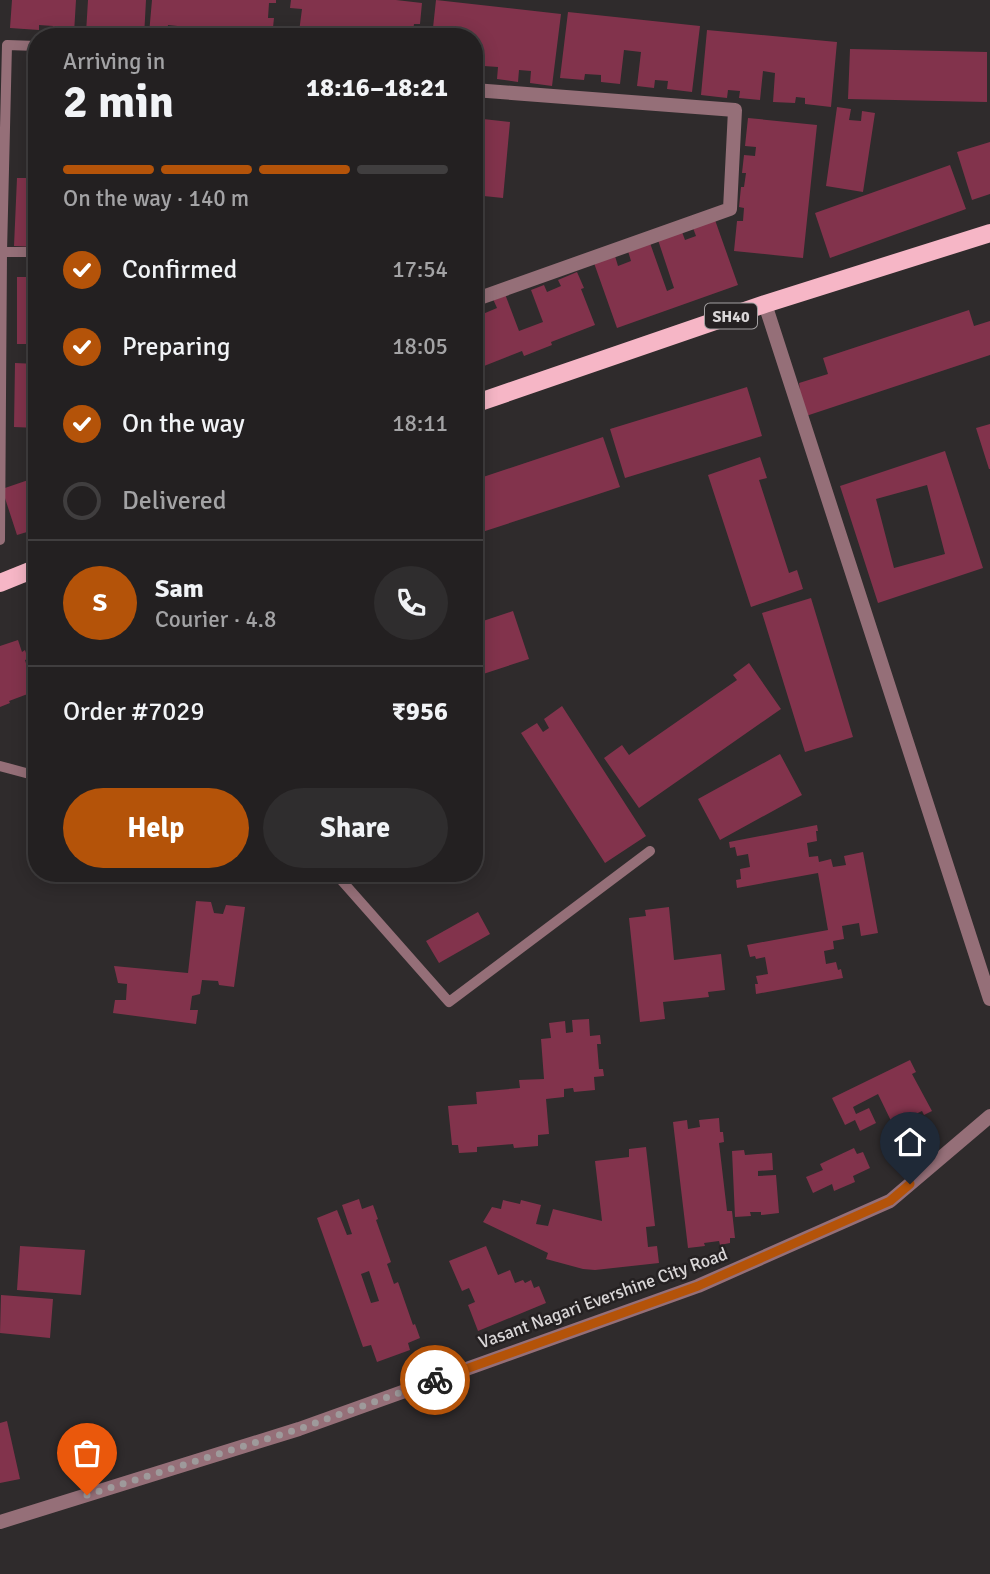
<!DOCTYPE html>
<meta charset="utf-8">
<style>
:root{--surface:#232021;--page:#2f2d2e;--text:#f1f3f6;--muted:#a3a3a5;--line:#403e3f;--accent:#b45309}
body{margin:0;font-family:Signika,sans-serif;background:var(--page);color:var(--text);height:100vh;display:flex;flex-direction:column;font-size:26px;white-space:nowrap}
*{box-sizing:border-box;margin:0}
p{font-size:23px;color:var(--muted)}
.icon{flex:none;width:38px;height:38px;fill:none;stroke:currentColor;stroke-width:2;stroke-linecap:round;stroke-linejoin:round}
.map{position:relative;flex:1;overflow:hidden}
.drawer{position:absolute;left:28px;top:28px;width:455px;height:854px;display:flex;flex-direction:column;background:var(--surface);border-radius:28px;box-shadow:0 4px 18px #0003,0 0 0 2px var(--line)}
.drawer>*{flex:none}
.pin{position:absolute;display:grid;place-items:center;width:60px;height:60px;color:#fff;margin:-72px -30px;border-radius:50% 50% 50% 0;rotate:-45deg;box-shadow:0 0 7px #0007}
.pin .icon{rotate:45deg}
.courier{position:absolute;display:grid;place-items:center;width:70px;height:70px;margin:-35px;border:5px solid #b45309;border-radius:50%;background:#fff;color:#222;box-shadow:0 2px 9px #0007}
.overview em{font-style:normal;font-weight:800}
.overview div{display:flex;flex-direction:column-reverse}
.overview{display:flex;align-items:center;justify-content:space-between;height:119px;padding:0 35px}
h1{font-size:46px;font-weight:800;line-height:52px}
.bar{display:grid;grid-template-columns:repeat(4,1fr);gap:10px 7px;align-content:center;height:84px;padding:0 35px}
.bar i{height:9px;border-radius:5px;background:var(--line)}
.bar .on{background:var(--accent)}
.bar p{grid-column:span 4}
.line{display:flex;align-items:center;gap:18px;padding:0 35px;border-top:2px solid var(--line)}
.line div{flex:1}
.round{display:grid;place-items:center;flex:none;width:74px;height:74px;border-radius:37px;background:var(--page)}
ol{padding:0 35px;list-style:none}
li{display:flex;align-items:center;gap:21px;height:77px}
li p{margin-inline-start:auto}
li .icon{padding:7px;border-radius:50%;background:var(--accent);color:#fff;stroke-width:4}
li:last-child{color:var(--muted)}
li i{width:38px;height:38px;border:4px solid var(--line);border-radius:50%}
.action{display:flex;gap:14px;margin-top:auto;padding:14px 35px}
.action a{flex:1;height:80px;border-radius:42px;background:var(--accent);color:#fff;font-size:28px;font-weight:800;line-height:80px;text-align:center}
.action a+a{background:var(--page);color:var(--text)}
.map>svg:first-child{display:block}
</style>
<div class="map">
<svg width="990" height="1574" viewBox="0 0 990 1574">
<rect width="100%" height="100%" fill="#2f2b2c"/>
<path fill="#82334c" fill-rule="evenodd" d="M 12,0 L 76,0 L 74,33 L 52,31 L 53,26 L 39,25 L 39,30 L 10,28 Z
M 88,0 L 146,0 L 144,37 L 120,36 L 120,31 L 106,30 L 106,35 L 86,33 Z
M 152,0 L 276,0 L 276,3 L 269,3 L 268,18 L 274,18 L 272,37 L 252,37 L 253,34 L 232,32 L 232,37 L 186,36 L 187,27 L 168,25 L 167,36 L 149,34 Z
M 291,0 L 396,0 L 422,3 L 420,24 L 414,24 L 412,37 L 362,37 L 363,30 L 343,28 L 342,37 L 286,37 L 287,31 L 299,32 L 302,9 L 290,8 Z
M 436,0 L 561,14 L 552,86 L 530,83 L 531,71 L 519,70 L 518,82 L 497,79 L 498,67 L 484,66 L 483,78 L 474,77 L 474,37 L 432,37 Z
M 568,12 L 700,26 L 692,92 L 667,89 L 668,81 L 655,80 L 654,88 L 637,86 L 641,52 L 624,50 L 620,84 L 601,82 L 601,75 L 585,74 L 584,80 L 560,78 Z
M 707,30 L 837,42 L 831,107 L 805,104 L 805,98 L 796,97 L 795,103 L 773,102 L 775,73 L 763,71 L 760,100 L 739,98 L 740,91 L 728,90 L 727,98 L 701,95 Z
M 850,49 L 987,52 L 987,102 L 848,99 Z
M 837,107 L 851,109 L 849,120 L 861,121 L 862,111 L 875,113 L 863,192 L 826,186 Z
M 474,118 L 510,122 L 503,198 L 474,195 Z
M 748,118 L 817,125 L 803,258 L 734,251 L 737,221 L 743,221 L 744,208 L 739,207 L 741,187 L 744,187 L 746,173 L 742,173 L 744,155 L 755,156 L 756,147 L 745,146 Z
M 990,142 L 990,194 L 972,200 L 957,152 Z
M 950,165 L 966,209 L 830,258 L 815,213 Z
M 17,178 L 37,178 L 37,247 L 14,246 Z
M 715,220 L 738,285 L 617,328 L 594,263 L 615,256 L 618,266 L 631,261 L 628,251 L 650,243 L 667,291 L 674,288 L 658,240 L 682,232 L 685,240 L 696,236 L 693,228 Z
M 577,272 L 584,288 L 581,289 L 595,325 L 551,342 L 552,345 L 524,356 L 522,351 L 479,368 L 474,355 L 474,306 L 478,316 L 497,308 L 493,299 L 505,294 L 519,331 L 543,322 L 531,290 L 544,285 L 547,292 L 561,286 L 558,280 Z
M 17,277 L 37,277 L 37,344 L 17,344 Z
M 969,310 L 974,326 L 990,321 L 990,355 L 803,417 L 799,383 L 828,374 L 823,358 Z
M 15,363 L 37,364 L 37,428 L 14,427 Z
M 747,387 L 762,436 L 625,478 L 610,429 Z
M 990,424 L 990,469 L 989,469 L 976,428 Z
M 603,437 L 620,487 L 476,534 L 474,527 L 474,480 Z
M 945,451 L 983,568 L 878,603 L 840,486 ZM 927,485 L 945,554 L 894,568 L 876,499 Z
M 760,457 L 767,478 L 759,480 L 789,573 L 797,570 L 803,589 L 751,607 L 708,475 Z
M 37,477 L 37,529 L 17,535 L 2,489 Z
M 811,598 L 853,737 L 805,752 L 762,613 Z
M 513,611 L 529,659 L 474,677 L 474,624 Z
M 18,640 L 22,652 L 25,650 L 28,659 L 25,660 L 28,670 L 31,669 L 36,682 L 30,684 L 33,692 L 9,701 L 10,703 L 0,707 L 0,646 Z
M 749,663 L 781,709 L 639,808 L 604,758 L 622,745 L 629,755 L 737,680 L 733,675 Z
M 562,706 L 646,836 L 605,863 L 521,733 L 537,723 L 543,732 L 549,728 L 544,719 Z
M 780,754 L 802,795 L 720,840 L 698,799 Z
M 817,825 L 818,831 L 816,831 L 817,841 L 807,843 L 809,857 L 818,856 L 819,862 L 831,859 L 833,867 L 846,865 L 844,856 L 863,852 L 878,933 L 861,936 L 859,923 L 842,926 L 844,939 L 833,941 L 834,949 L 824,951 L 826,964 L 836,962 L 838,970 L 841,969 L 843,978 L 756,994 L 755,984 L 758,984 L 756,976 L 768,974 L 765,957 L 756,959 L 755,956 L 750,957 L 747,945 L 828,930 L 818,873 L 737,888 L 736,880 L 741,879 L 740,869 L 750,867 L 748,854 L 737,856 L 735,847 L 730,848 L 729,842 Z
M 197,873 L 230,873 L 230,877 L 197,875 Z
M 196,901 L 211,902 L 214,913 L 223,914 L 226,905 L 245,907 L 234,987 L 219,985 L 218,981 L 202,980 L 200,994 L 192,996 L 190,1010 L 198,1010 L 196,1024 L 113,1013 L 115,1000 L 126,1000 L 127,984 L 118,983 L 114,966 L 188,973 Z
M 669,907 L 674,960 L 721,954 L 725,990 L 708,992 L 709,997 L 663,1002 L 665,1019 L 640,1022 L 629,918 L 646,916 L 645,910 Z
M 478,912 L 490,934 L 439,963 L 426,941 Z
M 589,1019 L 590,1036 L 600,1035 L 601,1044 L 597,1044 L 599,1069 L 603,1069 L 604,1076 L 594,1077 L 595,1090 L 574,1092 L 573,1088 L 564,1089 L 564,1097 L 546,1099 L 549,1134 L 538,1135 L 538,1146 L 514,1148 L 513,1144 L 477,1147 L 477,1152 L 459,1153 L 458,1145 L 452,1145 L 448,1106 L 477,1104 L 476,1092 L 520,1088 L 519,1080 L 544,1079 L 541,1039 L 551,1038 L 549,1023 L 565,1021 L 566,1033 L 573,1032 L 572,1020 Z
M 910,1060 L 916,1072 L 912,1074 L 932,1111 L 924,1115 L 922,1111 L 893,1125 L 878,1094 L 853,1107 L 856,1114 L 869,1108 L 876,1123 L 860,1131 L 855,1120 L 845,1125 L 832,1098 Z
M 719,1118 L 720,1132 L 723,1132 L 724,1142 L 719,1143 L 727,1211 L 732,1211 L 735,1238 L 730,1238 L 730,1243 L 720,1245 L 719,1241 L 704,1243 L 705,1246 L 688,1248 L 673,1122 L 687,1120 L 688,1129 L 700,1127 L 699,1120 Z
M 646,1147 L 655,1226 L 646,1227 L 648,1247 L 657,1246 L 659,1263 L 595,1270 L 583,1269 L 546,1259 L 548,1253 L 483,1222 L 492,1207 L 501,1209 L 503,1200 L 520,1204 L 521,1200 L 541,1205 L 536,1224 L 548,1226 L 553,1209 L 602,1221 L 595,1161 L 629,1157 L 629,1149 Z
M 854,1148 L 857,1154 L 863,1152 L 870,1168 L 853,1176 L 855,1182 L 834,1191 L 832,1184 L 813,1193 L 806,1177 L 823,1170 L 820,1164 Z
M 744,1150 L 745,1155 L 772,1153 L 773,1170 L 758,1171 L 758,1176 L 776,1175 L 779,1213 L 761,1215 L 761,1212 L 750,1212 L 751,1216 L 735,1217 L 732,1151 Z
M 359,1199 L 362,1209 L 373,1205 L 378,1219 L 376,1220 L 391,1262 L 387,1264 L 394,1284 L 398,1282 L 413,1325 L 415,1324 L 420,1338 L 408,1343 L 410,1350 L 377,1362 L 371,1345 L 363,1347 L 317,1218 L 337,1210 L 347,1235 L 352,1234 L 342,1205 ZM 369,1271 L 379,1301 L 371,1303 L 361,1274 Z
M 20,1246 L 85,1250 L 81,1295 L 17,1290 Z
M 486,1246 L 498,1275 L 510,1270 L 515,1283 L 523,1280 L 525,1283 L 531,1280 L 534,1288 L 539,1286 L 546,1303 L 478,1331 L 468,1305 L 475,1302 L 469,1288 L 462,1291 L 449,1261 Z
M 1,1295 L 53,1299 L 50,1338 L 0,1333 Z
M 7,1421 L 20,1479 L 0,1483 L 0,1423 Z"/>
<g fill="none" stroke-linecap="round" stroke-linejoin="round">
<path stroke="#956f78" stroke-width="10" d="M 2,252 L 37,252
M 0,540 L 2,252 L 7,45 L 37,46
M 0,766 L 37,776
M 335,873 L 449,1002 L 650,851"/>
<path stroke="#956f78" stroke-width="14" d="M 474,90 L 735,110 L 730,209 L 474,300
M 765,304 L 990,999"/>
<path stroke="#956f78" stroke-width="14" d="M 0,1522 L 299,1429 L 698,1286 L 890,1201 L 990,1116"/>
<path stroke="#f6b6c6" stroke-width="18" d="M 474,404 L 765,304 L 990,233
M 0,583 L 37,568"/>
</g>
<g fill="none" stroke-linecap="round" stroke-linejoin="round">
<path stroke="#9e9a9b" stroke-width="7" stroke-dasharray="0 12.6" d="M 87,1495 L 299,1429 L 435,1380"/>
<path stroke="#b45309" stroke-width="9" d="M 435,1380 L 698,1286 L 890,1201 L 910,1184"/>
</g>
<g text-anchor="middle" stroke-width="5" stroke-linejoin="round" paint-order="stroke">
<rect fill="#252122" stroke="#a3a0a1" stroke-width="2" x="705" y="303.5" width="52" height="25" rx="5"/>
<g font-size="16" font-weight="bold" fill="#d9d6d7">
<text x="731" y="322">SH40</text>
</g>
<g font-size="18" fill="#d9d6d7" stroke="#252122">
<text transform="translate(603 1298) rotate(-20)" y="6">Vasant Nagari Evershine City Road</text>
</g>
</g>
</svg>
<div class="pin" style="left:87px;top:1495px;background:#ea580c"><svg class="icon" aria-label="bag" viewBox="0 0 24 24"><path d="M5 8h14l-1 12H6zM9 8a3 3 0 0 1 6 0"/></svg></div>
<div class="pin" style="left:910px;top:1184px;background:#1f2937"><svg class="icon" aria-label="home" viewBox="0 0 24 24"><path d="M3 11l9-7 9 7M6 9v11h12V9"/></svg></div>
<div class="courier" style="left:435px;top:1380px"><svg class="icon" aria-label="bike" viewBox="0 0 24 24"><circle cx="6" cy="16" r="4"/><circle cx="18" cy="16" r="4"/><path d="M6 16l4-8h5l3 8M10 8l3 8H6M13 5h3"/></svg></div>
<section class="drawer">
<div class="overview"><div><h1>2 min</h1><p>Arriving in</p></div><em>18:16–18:21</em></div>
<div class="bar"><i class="on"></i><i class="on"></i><i class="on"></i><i></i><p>On the way · 140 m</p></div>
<ol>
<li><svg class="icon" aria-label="check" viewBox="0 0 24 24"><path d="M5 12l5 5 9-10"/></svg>Confirmed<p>17:54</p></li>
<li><svg class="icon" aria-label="check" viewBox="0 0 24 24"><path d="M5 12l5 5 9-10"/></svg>Preparing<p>18:05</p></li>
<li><svg class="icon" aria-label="check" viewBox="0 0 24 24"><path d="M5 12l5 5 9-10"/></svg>On the way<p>18:11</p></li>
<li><i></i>Delivered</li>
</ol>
<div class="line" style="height:126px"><b class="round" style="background:var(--accent);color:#fff">S</b><div><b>Sam</b><p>Courier · 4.8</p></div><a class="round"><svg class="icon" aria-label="phone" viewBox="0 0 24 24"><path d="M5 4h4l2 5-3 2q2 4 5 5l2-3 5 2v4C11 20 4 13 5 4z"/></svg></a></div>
<div class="line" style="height:91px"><div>Order #7029</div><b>₹956</b></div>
<div class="action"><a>Help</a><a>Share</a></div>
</section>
</div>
